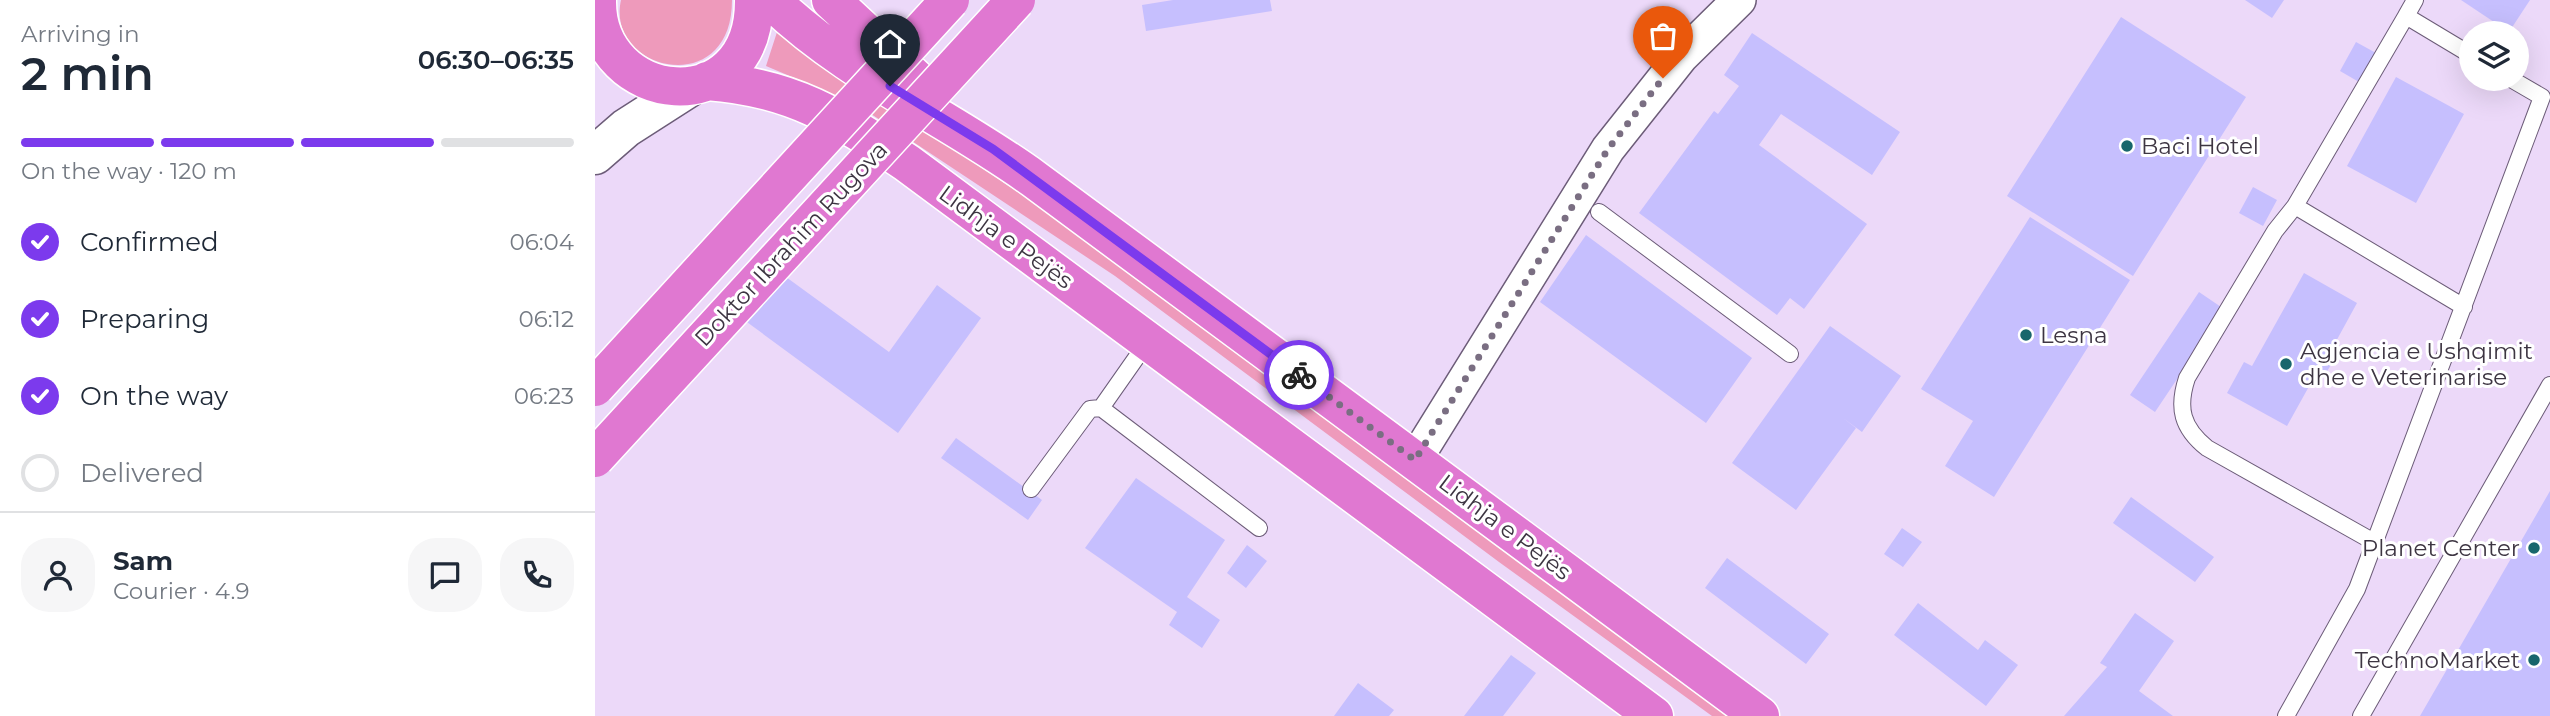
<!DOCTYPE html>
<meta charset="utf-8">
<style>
:root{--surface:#fff;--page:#f6f6f7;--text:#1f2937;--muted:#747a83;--line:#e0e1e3;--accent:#7c3aed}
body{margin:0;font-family:Montserrat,sans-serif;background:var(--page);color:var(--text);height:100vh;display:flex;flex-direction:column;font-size:26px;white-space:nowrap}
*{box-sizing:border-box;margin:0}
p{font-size:23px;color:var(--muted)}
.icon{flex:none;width:38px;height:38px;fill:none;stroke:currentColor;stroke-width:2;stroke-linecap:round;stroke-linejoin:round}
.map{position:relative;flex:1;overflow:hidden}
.side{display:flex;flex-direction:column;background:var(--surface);width:595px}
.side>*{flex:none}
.fabs{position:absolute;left:1864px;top:21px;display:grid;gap:14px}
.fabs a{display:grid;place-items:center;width:70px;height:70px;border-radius:50%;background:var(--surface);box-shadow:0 7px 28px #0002;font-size:35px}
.pin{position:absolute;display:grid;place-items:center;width:60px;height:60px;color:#fff;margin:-72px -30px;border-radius:50% 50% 50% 0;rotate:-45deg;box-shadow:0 0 7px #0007}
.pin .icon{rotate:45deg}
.courier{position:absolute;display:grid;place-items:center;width:70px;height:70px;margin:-35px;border:5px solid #7c3aed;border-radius:50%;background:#fff;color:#222;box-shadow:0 2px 9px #0007}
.head em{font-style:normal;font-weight:600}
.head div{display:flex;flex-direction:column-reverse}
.head{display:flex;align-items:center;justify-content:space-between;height:119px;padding:0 21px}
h1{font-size:46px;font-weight:600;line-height:52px}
.bar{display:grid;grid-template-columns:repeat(4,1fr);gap:10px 7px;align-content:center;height:84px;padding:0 21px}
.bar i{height:9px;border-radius:5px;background:var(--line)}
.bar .selected{background:var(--accent)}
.bar p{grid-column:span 4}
.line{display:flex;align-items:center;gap:18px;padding:0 21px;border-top:2px solid var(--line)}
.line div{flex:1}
.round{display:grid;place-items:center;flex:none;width:74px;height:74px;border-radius:28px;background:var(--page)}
ol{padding:0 21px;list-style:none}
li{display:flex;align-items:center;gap:21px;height:77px}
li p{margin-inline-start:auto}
li .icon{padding:7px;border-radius:50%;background:var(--accent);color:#fff;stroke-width:4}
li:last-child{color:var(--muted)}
li i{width:38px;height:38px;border:4px solid var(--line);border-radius:50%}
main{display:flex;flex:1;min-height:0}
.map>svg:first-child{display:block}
</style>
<main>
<section class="side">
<div class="head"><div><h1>2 min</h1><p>Arriving in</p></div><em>06:30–06:35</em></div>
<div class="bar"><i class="selected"></i><i class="selected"></i><i class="selected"></i><i></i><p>On the way · 120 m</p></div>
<ol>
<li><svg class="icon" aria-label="check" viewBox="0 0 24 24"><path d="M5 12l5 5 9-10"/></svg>Confirmed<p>06:04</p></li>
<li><svg class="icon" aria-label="check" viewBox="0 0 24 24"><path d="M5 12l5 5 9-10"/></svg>Preparing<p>06:12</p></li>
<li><svg class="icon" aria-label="check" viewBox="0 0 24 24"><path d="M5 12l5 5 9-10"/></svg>On the way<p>06:23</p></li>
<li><i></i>Delivered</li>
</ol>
<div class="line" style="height:126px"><a class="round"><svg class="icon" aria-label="person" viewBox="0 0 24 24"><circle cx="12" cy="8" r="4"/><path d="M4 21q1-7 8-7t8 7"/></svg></a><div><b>Sam</b><p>Courier · 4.9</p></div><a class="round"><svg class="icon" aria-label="chat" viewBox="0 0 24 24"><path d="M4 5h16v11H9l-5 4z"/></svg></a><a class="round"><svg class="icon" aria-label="phone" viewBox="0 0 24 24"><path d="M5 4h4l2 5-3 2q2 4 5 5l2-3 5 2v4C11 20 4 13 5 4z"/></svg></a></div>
</section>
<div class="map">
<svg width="1955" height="716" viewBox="0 0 1955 716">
<rect width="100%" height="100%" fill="#ecd9f9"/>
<path fill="#ee9abb" d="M 26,0 L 137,0 C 137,101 10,71 26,0 Z
M 184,26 L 360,150 L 487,235 L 1147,716 L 1117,716 L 904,562 L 520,276 L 261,104 L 171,66 Z"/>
<path fill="#c6bffe" d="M 578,0 L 675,0 L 677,11 L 551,31 L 547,5 Z
M 1650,0 L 1689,0 L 1677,18 Z
M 1866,0 L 1935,0 L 1914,32 Z
M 1526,17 L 1651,97 L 1538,276 L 1412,196 Z
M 1157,33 L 1305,132 L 1277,175 L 1186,114 L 1164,145 L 1272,224 L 1209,309 L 1195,298 L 1182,315 L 1044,213 L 1119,111 L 1123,114 L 1144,86 L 1129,75 Z
M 1761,42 L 1781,53 L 1764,82 L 1745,71 Z
M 1801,77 L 1869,114 L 1821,203 L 1752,166 Z
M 1658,187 L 1682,200 L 1668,226 L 1644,213 Z
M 1435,217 L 1535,280 L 1399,497 L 1350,466 L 1378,421 L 1326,389 Z
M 991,235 L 1157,358 L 1111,423 L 945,302 Z
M 180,269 L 294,352 L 342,285 L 386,318 L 303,433 L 145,317 Z
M 1709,273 L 1762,303 L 1739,345 L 1745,349 L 1730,375 L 1722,372 L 1692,426 L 1632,393 L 1649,362 L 1657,366 Z
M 1604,292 L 1629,309 L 1560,412 L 1535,395 Z
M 1235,326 L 1306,376 L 1267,432 L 1248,418 L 1261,428 L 1201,510 L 1137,463 Z
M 361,438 L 447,500 L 433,520 L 346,458 Z
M 541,478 L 630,540 L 592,597 L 625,620 L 607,648 L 574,625 L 582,612 L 490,548 Z
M 1955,491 L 1955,716 L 1825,716 Z
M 1536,497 L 1619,557 L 1600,582 L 1518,523 Z
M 1307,528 L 1327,542 L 1308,567 L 1289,554 Z
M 652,545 L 672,561 L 651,588 L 632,573 Z
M 1132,558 L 1234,634 L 1211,664 L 1110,588 Z
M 1323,603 L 1383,650 L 1390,640 L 1423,665 L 1391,706 L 1299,635 Z
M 1540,613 L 1579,641 L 1544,691 L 1578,716 L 1469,716 L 1512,667 L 1505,663 Z
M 916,655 L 941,673 L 908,716 L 869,716 Z
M 763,683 L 799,710 L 794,716 L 739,716 Z"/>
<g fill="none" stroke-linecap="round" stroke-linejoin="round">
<defs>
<path id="lane" d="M 1811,16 L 1820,0
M 1700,206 L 1680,231 L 1592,378 C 1582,408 1587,428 1612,448 L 1779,542
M 1004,212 L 1195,354
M 1869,307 L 1700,206 L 1811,16 L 1876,55
M 506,408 L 553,341
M 436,489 L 495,409 L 506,408 L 664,528
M 1691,716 L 1762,589 L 1947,97 L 1916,79
M 1766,716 L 1955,385"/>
<path id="street" d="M 820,460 L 1013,149 L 1086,57 L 1144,0"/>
<path id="secondary" d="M 0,155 L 31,128 L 95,87"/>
<path id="highway" d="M 2,0 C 0,106 160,124 159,0
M 176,0 C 252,74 354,117 439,179 C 682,358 924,537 1165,716
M 236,0 L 324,82
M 112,81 C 197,87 243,117 312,163 L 1059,716"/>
</defs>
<use href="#lane" stroke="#6c5c78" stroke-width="18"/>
<use href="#street" stroke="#6c5c78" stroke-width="36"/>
<use href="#secondary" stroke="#6c5c78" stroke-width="41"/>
<use href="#highway" stroke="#fff" stroke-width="41"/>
<use href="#lane" stroke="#fff" stroke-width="16"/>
<use href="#street" stroke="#fff" stroke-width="33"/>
<use href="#secondary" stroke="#fff" stroke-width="38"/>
<use href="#highway" stroke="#e078d1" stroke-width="38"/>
<defs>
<path id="highway-bridge" d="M 0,387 L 355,0
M 0,458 L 421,0"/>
</defs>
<use href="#highway-bridge" stroke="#fff" stroke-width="41" stroke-linecap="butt"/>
<use href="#highway-bridge" stroke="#e078d1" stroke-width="38"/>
</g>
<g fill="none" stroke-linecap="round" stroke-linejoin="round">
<path stroke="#7a6e82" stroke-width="7" stroke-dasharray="0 12.6" d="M 704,375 L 820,460 L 1013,149 L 1068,78"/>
<path stroke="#7c3aed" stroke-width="9" d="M 295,86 L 398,149 L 704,375"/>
</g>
<g fill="#18666c" stroke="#fff" stroke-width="2.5">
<circle cx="1532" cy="146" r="7"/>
<circle cx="1431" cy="335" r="7"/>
<circle cx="1691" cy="364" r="7"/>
<circle cx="1939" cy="548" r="7"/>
<circle cx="1939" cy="660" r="7"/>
</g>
<g text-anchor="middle" stroke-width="6" stroke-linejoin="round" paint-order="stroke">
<g font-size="23" fill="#3d3542" stroke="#fff" text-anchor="start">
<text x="1546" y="154">Baci Hotel</text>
<text x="1445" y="343">Lesna</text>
<text x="1705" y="359">Agjencia e Ushqimit<tspan x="1705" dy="26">dhe e Veterinarise</tspan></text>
<text x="1925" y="556" text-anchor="end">Planet Center</text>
<text x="1925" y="668" text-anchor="end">TechnoMarket</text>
</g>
<g font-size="23" fill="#3d3542" stroke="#fff">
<text transform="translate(411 237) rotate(36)" y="8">Lidhja e Pejës</text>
<text transform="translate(196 244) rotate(-47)" y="8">Doktor Ibrahim Rugova</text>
<text transform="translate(910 527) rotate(37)" y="8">Lidhja e Pejës</text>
</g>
</g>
</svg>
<div class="fabs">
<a><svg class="icon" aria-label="layers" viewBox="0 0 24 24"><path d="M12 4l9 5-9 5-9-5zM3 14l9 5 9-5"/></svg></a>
</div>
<div class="pin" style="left:1068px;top:78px;background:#ea580c"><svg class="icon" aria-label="bag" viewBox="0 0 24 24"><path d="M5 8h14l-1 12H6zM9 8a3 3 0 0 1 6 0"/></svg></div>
<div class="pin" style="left:295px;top:86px;background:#1f2937"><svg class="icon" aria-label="home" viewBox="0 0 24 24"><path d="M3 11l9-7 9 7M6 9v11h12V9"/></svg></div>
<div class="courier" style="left:704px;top:375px"><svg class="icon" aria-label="bike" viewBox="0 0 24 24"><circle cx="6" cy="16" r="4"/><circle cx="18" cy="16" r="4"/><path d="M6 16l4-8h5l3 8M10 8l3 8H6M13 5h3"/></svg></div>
</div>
</main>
